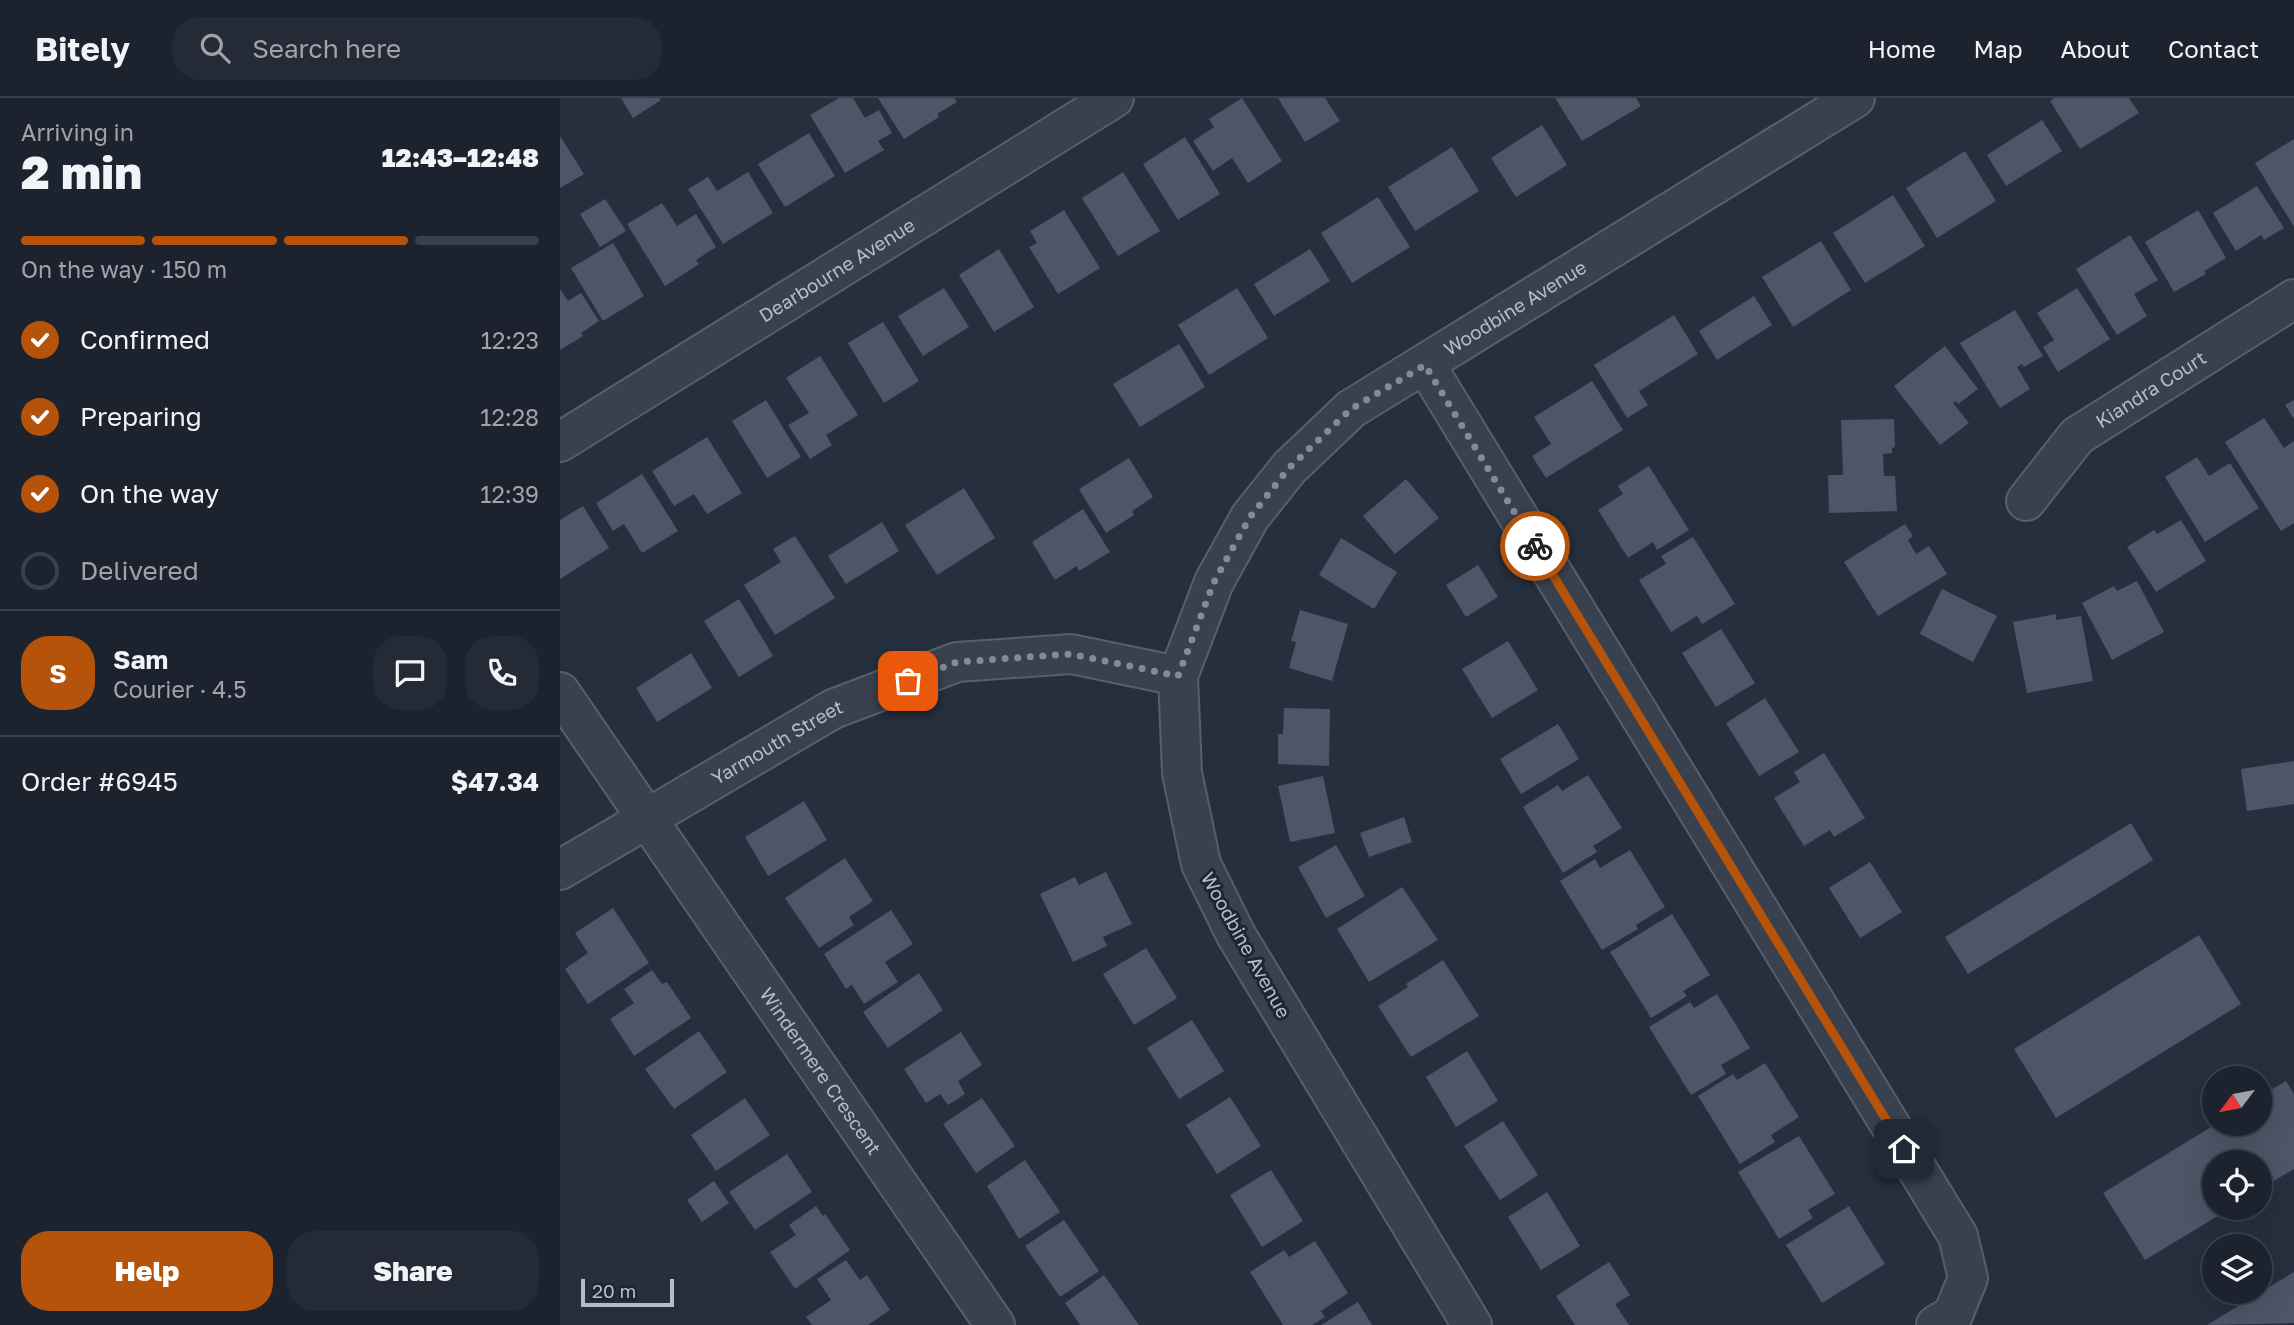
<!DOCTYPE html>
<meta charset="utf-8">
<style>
:root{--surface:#1c232e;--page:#252b36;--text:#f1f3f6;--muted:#a0a4aa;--line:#3a404a;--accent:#b45309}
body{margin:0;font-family:"Golos Text",sans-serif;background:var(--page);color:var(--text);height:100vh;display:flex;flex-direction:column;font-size:26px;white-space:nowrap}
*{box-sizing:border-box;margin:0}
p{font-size:23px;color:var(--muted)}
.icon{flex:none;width:38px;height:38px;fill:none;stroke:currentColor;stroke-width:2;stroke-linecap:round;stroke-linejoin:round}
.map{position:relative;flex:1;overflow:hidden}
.drawer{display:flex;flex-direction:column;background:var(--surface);width:560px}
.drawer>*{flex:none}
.needle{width:46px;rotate:238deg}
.controls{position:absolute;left:1642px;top:968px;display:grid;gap:14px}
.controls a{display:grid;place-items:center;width:70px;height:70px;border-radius:50%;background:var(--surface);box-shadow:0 7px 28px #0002,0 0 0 2px var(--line);font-size:35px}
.scale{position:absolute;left:21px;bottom:18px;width:93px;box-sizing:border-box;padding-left:7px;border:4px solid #b6bcc8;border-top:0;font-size:19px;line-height:24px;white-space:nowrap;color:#b6bcc8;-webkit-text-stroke:5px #1f2633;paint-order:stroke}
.pin{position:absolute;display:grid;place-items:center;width:60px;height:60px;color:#fff;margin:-30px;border-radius:14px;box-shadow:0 4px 10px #0006}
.courier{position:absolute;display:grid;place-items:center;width:70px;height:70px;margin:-35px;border:5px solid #b45309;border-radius:50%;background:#fff;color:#222;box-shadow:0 2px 9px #0007}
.overview em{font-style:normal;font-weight:800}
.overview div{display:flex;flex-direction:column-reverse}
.overview{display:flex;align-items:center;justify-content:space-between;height:119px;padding:0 21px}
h1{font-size:46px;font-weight:800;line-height:52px}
.bar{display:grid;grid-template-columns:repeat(4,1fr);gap:10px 7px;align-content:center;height:84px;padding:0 21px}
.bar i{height:9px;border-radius:5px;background:var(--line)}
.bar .active{background:var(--accent)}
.bar p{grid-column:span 4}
.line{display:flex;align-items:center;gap:18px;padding:0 21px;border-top:2px solid var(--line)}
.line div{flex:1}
.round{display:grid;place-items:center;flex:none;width:74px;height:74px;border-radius:28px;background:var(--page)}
ol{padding:0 21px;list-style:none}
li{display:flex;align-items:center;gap:21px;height:77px}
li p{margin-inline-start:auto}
li .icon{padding:7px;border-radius:50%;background:var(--accent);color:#fff;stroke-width:4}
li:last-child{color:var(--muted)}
li i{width:38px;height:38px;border:4px solid var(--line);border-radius:50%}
.button{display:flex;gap:14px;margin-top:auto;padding:14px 21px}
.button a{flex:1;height:80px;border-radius:28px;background:var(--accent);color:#fff;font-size:28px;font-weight:800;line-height:80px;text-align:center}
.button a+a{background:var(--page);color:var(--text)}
header{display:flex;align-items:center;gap:42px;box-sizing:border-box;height:98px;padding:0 35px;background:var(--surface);border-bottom:2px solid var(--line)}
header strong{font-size:33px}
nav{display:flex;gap:38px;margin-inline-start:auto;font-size:24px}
.search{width:490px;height:63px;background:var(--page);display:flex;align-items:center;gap:18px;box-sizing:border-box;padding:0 24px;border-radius:28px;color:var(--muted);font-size:26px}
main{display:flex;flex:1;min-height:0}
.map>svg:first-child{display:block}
</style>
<header>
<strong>Bitely</strong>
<div class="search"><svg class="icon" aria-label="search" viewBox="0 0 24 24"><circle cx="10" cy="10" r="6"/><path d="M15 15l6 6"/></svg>Search here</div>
<nav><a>Home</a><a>Map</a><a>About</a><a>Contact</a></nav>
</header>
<main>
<section class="drawer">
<div class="overview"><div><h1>2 min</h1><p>Arriving in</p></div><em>12:43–12:48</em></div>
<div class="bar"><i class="active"></i><i class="active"></i><i class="active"></i><i></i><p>On the way · 150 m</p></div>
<ol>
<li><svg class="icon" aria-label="check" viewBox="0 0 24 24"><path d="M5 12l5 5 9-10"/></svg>Confirmed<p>12:23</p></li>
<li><svg class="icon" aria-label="check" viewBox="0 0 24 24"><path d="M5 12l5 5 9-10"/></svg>Preparing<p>12:28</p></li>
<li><svg class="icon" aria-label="check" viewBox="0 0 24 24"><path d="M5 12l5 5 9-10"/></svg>On the way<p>12:39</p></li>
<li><i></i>Delivered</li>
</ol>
<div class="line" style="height:126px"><b class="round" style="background:var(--accent);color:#fff">S</b><div><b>Sam</b><p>Courier · 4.5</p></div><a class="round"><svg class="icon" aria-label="chat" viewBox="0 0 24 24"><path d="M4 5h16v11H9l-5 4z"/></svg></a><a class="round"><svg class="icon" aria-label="phone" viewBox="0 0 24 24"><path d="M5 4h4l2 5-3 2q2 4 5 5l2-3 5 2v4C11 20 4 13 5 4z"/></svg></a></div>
<div class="line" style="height:91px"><div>Order #6945</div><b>$47.34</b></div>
<div class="button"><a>Help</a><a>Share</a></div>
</section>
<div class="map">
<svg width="1734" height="1227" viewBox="0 0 1734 1227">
<rect width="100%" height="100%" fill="#262f3e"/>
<path fill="#4c5666" d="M 61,0 L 99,0 L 101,2 L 73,20 Z
M 279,0 L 293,0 L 305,20 L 319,12 L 332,35 L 318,43 L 324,52 L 285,75 L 250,17 Z
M 318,0 L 394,0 L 397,4 L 377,16 L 379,19 L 344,41 Z
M 682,0 L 722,63 L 688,85 L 672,60 L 653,73 L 633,43 L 654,29 L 649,21 Z
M 718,0 L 765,0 L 780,23 L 745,44 Z
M 995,0 L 1076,0 L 1081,8 L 1022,43 Z
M 1494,0 L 1569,0 L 1579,15 L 1520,51 L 1490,3 Z
M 1482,22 L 1502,53 L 1446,88 L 1427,57 Z
M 982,27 L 1007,67 L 956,99 L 931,60 Z
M 249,35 L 275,78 L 225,109 L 198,66 Z
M 0,38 L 24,76 L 0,90 Z
M 625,39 L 660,96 L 618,122 L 583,66 Z
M 1734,41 L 1734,129 L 1695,65 Z
M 892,49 L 919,93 L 855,133 L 828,89 Z
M 1405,53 L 1436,103 L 1377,140 L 1346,90 Z
M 188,74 L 213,115 L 163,146 L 128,91 L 148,79 L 157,93 Z
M 563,74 L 600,133 L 558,158 L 522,100 Z
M 1697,88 L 1724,130 L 1704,142 L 1701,137 L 1676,153 L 1653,115 Z
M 1333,97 L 1365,148 L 1305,185 L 1273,135 Z
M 818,99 L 850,149 L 792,185 L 761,135 Z
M 45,101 L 66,133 L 40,149 L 20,116 Z
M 102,105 L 117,128 L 136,116 L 156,149 L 136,162 L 139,166 L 105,188 L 67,126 Z
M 504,112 L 540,170 L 498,196 L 469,149 L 477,145 L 470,133 Z
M 1638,112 L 1666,160 L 1644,173 L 1646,176 L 1614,194 L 1585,144 Z
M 1570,137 L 1598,182 L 1574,196 L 1587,218 L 1557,237 L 1516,171 Z
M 1261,143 L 1291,192 L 1233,229 L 1202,179 Z
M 53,145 L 84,198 L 43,223 L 11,170 Z
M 439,151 L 474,209 L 434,234 L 399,177 Z
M 750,151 L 770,183 L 714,218 L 694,186 Z
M 384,190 L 409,229 L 363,258 L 338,218 Z
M 677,190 L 708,240 L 649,277 L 618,227 Z
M 1517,190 L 1550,241 L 1498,274 L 1483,249 L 1494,242 L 1477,215 Z
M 0,191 L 8,203 L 21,195 L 39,223 L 21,235 L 23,238 L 0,252 Z
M 1194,198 L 1212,227 L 1157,262 L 1139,233 Z
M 1455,212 L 1483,258 L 1464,269 L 1462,266 L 1457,269 L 1470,291 L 1440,310 L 1400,245 Z
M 1114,217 L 1138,256 L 1079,293 L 1088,307 L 1067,320 L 1034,267 Z
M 323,224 L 359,283 L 324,305 L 288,245 Z
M 619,246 L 645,289 L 580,329 L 553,286 Z
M 1385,248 L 1418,291 L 1398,306 L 1396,303 L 1393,305 L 1409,325 L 1380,347 L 1334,288 Z
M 260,258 L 298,317 L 266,337 L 272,347 L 250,361 L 228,327 L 249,315 L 226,280 Z
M 1032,283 L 1063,332 L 986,380 L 972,358 L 991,346 L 974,319 Z
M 206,302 L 241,359 L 207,380 L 172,323 Z
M 1734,302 L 1734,321 L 1725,307 Z
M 1704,320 L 1724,350 L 1734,343 L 1734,425 L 1721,433 L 1665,344 Z
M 1334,321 L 1335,349 L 1332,350 L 1332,355 L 1323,356 L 1324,378 L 1335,378 L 1337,413 L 1269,415 L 1268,377 L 1283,377 L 1281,322 Z
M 147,339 L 182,395 L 147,416 L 134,396 L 114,408 L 92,373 Z
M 1637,359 L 1649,378 L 1670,365 L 1699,410 L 1645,444 L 1605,379 Z
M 569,360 L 593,399 L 572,413 L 574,417 L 546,435 L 519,391 Z
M 1089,368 L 1129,432 L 1097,452 L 1093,444 L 1068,460 L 1038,412 L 1063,396 L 1058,388 Z
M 82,376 L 118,433 L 82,455 L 64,426 L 53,433 L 36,405 Z
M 846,381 L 879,420 L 835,456 L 803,418 Z
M 404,390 L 435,440 L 377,477 L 345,427 Z
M 23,408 L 49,450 L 0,481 L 0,422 Z
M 523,411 L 550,454 L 519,473 L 517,468 L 495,482 L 472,444 Z
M 1621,422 L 1646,463 L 1596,494 L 1567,449 L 1594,432 L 1597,436 Z
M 322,424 L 339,453 L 286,486 L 268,458 Z
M 1345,426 L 1353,438 L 1348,442 L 1356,456 L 1369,448 L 1387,476 L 1318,518 L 1284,464 Z
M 235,438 L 275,500 L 215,537 L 184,487 L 221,464 L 213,451 Z
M 1133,439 L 1175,506 L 1142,526 L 1137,518 L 1111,534 L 1079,482 L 1106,466 L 1101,458 Z
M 781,440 L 837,474 L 814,511 L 759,477 Z
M 918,467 L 938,499 L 906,519 L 886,487 Z
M 1577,483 L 1604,534 L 1552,562 L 1522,505 L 1554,488 L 1557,493 Z
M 1382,491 L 1437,518 L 1413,564 L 1360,536 Z
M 179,501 L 213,558 L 179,579 L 144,523 Z
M 740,512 L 788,526 L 772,583 L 729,570 L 736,544 L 731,543 Z
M 1496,516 L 1496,522 L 1521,518 L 1533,583 L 1467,595 L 1453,524 Z
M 1161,531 L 1195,585 L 1156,609 L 1122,555 Z
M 948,543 L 978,592 L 932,620 L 902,571 Z
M 131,555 L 152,590 L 97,624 L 76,590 Z
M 1205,600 L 1239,654 L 1199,678 L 1166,625 Z
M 724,610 L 770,611 L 769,668 L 718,666 L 718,636 L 723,636 Z
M 998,626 L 1019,661 L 961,696 L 940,661 Z
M 1264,655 L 1305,720 L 1274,739 L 1270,732 L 1244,748 L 1214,700 L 1240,684 L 1234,674 Z
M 1734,663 L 1734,706 L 1687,713 L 1681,671 Z
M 1028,677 L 1062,730 L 1033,748 L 1037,754 L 1003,775 L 963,709 L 998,687 L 1002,693 Z
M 763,678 L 775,735 L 730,744 L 718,688 Z
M 244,703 L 267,742 L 208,778 L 185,739 Z
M 844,719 L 852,744 L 809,759 L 800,735 Z
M 1571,725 L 1593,762 L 1408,876 L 1385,839 Z
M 776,747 L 805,798 L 766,820 L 738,769 Z
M 1070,752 L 1105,809 L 1076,827 L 1078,831 L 1042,852 L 1000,783 L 1035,761 L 1040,770 Z
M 285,760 L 313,803 L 289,819 L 294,827 L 259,850 L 225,800 Z
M 1310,764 L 1342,814 L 1300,840 L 1269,790 Z
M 546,774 L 572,826 L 543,839 L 547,848 L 513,864 L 480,796 L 515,779 L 519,787 Z
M 842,789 L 878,842 L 809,884 L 777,831 Z
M 53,810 L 89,865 L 28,906 L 5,871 L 28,855 L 15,835 Z
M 331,812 L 353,846 L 325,864 L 338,884 L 304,906 L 292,887 L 286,891 L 264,856 Z
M 1112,816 L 1150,877 L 1123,893 L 1127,898 L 1091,920 L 1050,854 Z
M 1639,837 L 1681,906 L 1496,1020 L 1454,951 Z
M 586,850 L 617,900 L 574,927 L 543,876 Z
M 883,862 L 919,918 L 851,959 L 818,908 L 848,889 L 846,886 Z
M 92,872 L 102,886 L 107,884 L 131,920 L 74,958 L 50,921 L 74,905 L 64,891 Z
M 359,875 L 383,912 L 328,950 L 303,914 Z
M 1157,896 L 1190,950 L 1161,967 L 1166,976 L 1131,997 L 1089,929 L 1130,904 L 1134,910 Z
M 632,922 L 664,973 L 619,1001 L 587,950 Z
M 139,933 L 167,974 L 114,1011 L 85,971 Z
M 401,934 L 422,967 L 398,983 L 405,996 L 388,1007 L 380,996 L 366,1005 L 344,971 Z
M 907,953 L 938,1003 L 896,1029 L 866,979 Z
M 1205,965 L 1239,1019 L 1211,1037 L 1215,1044 L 1180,1066 L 1138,998 L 1173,976 L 1177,982 Z
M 1726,983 L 1734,996 L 1734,1071 L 1699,1092 L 1699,1064 L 1654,1064 L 1654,1110 L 1671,1110 L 1585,1162 L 1543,1095 L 1656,1026 L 1699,1026 L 1699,999 Z
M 670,999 L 701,1048 L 657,1076 L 626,1027 Z
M 185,1000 L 210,1037 L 156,1073 L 131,1037 Z
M 422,1000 L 455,1048 L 416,1075 L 383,1026 Z
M 943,1023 L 978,1077 L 940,1102 L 904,1048 Z
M 1239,1038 L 1275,1096 L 1248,1112 L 1253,1120 L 1219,1141 L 1178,1074 Z
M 227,1056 L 252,1094 L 195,1132 L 169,1094 Z
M 465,1062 L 500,1114 L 459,1141 L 427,1088 Z
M 711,1072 L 743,1123 L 702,1149 L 670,1097 Z
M 154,1083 L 169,1105 L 142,1124 L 127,1102 Z
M 987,1094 L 1020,1148 L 981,1172 L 948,1119 Z
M 256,1108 L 263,1118 L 265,1116 L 290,1152 L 235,1191 L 210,1154 L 236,1137 L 229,1127 Z
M 1289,1108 L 1325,1166 L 1262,1205 L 1226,1147 Z
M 504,1122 L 539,1173 L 500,1199 L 465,1148 Z
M 755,1143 L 788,1195 L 761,1213 L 765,1219 L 752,1227 L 723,1227 L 690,1174 L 724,1152 L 729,1159 Z
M 286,1162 L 300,1182 L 307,1177 L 330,1212 L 308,1227 L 252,1227 L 246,1219 L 271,1202 L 257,1181 Z
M 1049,1164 L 1070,1197 L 1055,1206 L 1069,1227 L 1015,1227 L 996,1198 Z
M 1734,1174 L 1734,1225 L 1647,1227 Z
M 544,1177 L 579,1227 L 520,1227 L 505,1205 Z
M 798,1204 L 812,1227 L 761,1227 Z"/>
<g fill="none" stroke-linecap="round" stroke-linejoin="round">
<defs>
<g id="minor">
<path d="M 865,266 L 1398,1138 L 1408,1180 L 1393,1217 L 1376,1227"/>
<path id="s1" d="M 0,344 L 554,0"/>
<path id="s2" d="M 1466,403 L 1517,338 L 1734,201"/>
<path id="s3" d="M 0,594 L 435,1227"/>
<path id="s4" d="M 0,772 L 273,611 L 397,564 L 511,556 L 618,578"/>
<path id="s5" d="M 912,1227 L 676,837 L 641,766 L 622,675 L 618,578 L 654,484 L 690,419 L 729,370 L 791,311 L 1295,0"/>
</g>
</defs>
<use href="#minor" stroke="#585f6b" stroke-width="42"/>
<use href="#minor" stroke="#3a414e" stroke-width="38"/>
</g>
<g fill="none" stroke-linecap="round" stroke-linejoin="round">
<path stroke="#848b98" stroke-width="7" stroke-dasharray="0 12.6" d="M 348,583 L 397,564 L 511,556 L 618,578 L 654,484 L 690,419 L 729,370 L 791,311 L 865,267 L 975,448"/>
<path stroke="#b45309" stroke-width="9" d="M 975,448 L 1344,1051"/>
</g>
<g text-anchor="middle" stroke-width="6" stroke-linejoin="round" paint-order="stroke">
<g font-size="19" fill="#b6bcc8" stroke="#1f2633">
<text dy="7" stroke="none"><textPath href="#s1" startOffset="326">Dearbourne Avenue</textPath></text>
<text dy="7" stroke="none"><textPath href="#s5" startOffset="1241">Woodbine Avenue</textPath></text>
<text dy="7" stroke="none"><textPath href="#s2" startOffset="170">Kiandra Court</textPath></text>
<text dy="7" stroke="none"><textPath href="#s4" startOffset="252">Yarmouth Street</textPath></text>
<text transform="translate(686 847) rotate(61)" y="7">Woodbine Avenue</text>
<text dy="7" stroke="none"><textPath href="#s3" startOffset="460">Windermere Crescent</textPath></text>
</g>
</g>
</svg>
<div class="controls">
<a><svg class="needle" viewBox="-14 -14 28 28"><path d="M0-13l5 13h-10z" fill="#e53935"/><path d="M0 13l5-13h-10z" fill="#a0a4aa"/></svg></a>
<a><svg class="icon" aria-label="locate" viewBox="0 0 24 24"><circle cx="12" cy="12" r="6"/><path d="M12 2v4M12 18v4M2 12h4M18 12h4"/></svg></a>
<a><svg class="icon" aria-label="layers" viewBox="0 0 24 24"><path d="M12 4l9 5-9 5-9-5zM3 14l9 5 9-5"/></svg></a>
</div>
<div class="scale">20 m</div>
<div class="pin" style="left:348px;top:583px;background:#ea580c"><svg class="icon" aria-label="bag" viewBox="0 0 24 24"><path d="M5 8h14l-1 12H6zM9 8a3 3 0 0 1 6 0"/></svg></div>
<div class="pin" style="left:1344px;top:1051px;background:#1f2937"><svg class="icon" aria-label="home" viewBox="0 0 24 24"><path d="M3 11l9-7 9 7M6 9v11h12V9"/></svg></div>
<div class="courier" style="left:975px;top:448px"><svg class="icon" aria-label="bike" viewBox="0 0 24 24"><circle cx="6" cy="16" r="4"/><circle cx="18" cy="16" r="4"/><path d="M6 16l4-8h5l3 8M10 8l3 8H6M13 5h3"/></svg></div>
</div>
</main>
